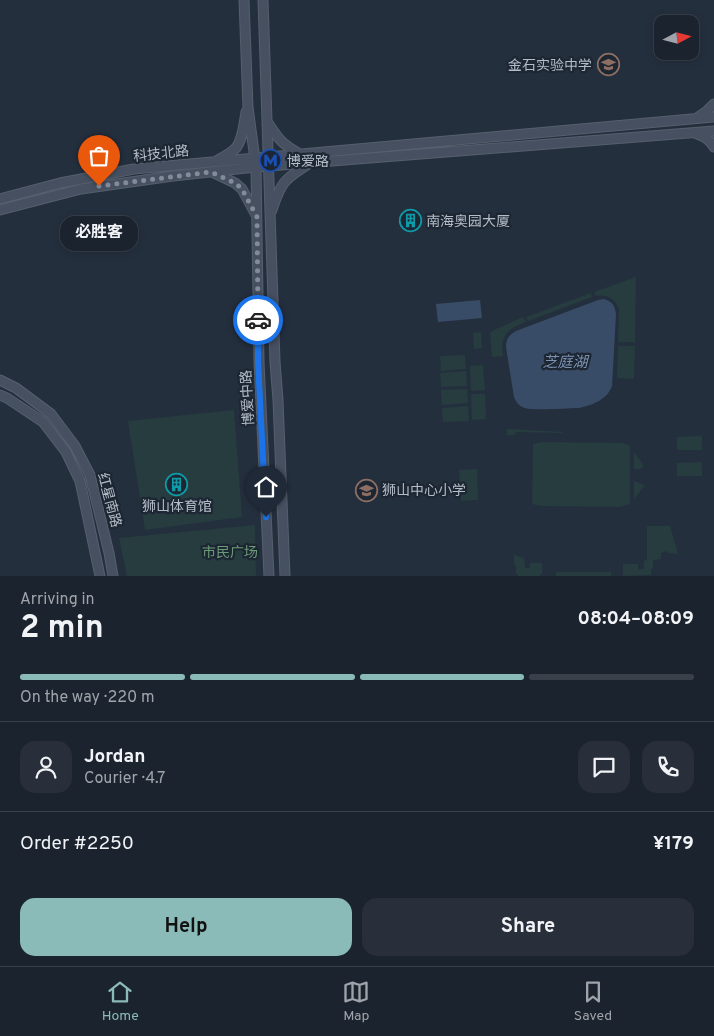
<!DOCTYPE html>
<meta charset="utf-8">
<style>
:root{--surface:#1b232e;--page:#282f3a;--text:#f1f3f6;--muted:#a0a4aa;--line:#39404a;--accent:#8bbbb9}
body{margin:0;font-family:Overpass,"Noto Sans SC",sans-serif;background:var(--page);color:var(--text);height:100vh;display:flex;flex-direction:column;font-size:19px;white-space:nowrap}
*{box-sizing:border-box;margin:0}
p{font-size:16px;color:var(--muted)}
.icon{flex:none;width:28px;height:28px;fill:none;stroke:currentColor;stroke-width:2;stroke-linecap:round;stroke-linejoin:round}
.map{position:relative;height:576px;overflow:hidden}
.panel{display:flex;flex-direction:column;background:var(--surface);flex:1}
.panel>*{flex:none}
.needle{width:32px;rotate:83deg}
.tools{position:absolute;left:654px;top:15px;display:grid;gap:10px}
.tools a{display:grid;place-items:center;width:45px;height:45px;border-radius:10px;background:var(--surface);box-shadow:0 2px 8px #0003,0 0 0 1px var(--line);font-size:25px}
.pin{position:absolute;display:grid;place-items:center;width:42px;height:42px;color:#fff;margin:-51px -21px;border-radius:50% 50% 50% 0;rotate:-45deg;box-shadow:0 0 5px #0007}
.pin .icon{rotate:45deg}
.courier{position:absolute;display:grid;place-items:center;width:50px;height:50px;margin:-25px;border:4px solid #1a73e8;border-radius:50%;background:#fff;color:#222;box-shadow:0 1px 6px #0007}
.bubble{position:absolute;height:35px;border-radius:15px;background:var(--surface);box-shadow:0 2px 8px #0003,0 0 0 1px var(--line);font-size:16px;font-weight:700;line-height:35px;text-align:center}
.summary em{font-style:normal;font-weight:700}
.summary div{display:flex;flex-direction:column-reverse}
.summary{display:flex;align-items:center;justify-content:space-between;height:85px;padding:0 20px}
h1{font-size:32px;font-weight:700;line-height:38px}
.bar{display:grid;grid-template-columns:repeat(4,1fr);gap:8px 5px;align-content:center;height:60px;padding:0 20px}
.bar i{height:6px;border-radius:4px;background:var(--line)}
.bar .on{background:var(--accent)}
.bar p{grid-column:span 4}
.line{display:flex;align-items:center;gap:12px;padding:0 20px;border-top:1px solid var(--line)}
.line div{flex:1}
.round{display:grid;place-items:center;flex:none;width:52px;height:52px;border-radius:15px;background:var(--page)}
.button{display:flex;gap:10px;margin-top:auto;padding:10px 20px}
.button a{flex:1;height:58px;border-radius:15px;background:var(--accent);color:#111;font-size:20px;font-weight:700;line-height:58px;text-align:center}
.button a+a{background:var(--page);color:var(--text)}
.menu{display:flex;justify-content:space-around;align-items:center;height:70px;border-top:1px solid var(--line);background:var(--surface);font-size:14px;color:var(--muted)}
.menu a{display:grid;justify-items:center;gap:2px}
.menu .on{color:var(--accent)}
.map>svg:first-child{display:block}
</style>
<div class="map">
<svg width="714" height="576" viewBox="0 0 714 576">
<rect width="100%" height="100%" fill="#242f3e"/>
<path fill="#263c3f" d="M 636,277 L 635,342 L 618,342 L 619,310 C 616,299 607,294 596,296 L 594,292 Z
M 591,293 L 592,297 L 528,321 L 526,317 Z
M 523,317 L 526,322 C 507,329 500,335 503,356 L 492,357 L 490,333 L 494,330 Z
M 481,332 L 482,348 L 474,349 L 473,333 Z
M 618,346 L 635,346 L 634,379 L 617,378 Z
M 465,355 L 466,369 L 441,371 L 440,356 Z
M 483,365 L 485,390 L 471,391 L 470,366 Z
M 466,371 L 467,386 L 441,387 L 440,373 Z
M 467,389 L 468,403 L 442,405 L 441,390 Z
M 471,394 L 485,394 L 486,419 L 472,420 Z
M 468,406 L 469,421 L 443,422 L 442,408 Z
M 234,410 L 242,517 L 145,530 L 128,421 Z
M 507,429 L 562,432 L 562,433 L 516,432 L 515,435 L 507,435 Z
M 702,436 L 702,450 L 677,450 L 677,437 Z
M 541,442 L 623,443 L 630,446 L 630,504 L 619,507 L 542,506 L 532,504 L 533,444 Z
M 634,452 L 644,466 L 640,469 L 634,469 Z
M 702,462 L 702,476 L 677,476 L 677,463 Z
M 477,469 L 478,500 L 461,501 L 459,470 Z
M 634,481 L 645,485 L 634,499 Z
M 255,525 L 256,576 L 127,576 L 119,538 Z
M 647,526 L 670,526 L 678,554 L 668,553 L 667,551 L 661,553 L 661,559 L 653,560 L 653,568 L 651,569 L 651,575 L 623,576 L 623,564 L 638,564 L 638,569 L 644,569 L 644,561 L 647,560 Z
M 514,555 L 524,558 L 525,568 L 530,568 L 530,563 L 542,563 L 542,574 L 540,574 L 540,576 L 518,576 L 518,574 L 516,574 L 516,565 L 514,565 Z
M 556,572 L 611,572 L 611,576 L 556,576 Z"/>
<path fill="#394c67" d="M 604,299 C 613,302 615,306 616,314 L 612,386 C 607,400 592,405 579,408 C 566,408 535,411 525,408 C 519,406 516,402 514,397 L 506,347 C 506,339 509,335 516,331 L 598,300 Z
M 480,300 L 482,318 L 438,322 L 436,304 Z"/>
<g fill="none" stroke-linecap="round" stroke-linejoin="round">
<defs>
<path id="secondary" d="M 244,0 L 248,107 L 256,167 L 259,362 L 269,576
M 263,0 L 275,362 L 278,400 L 285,576
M 697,118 L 707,111 L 714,104
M 268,123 C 279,140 282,144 300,154
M 697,134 C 704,136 710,140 714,147
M 218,160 C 224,157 231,153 236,148 C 243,139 244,123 246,112
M 212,172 L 235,183 L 242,189 L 256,215
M 0,199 L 60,183 L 134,169 L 714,117
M 0,210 L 81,189 L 173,176 L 256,167 L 714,131
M 272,210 C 275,201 278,191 284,183 C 290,175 301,169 310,163
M 0,380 L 16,388 L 51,414 L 75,446 L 90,475 L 109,553 L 113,576
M 0,395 L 7,398 L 43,422 L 66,452 L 80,481 L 100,576"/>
</defs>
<use href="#secondary" stroke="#565f6c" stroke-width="11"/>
<use href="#secondary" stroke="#465061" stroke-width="9"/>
</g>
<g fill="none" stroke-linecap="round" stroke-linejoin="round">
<path stroke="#828b98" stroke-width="5" stroke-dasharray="0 9" d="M 99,186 L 211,172 L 235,183 L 242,189 L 257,217 L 258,320"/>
<path stroke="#1a73e8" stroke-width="6" d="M 258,320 L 258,362 L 266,517"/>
</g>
<defs>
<symbol id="school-ring" viewBox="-11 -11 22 22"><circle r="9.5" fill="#1d2633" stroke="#8d6e63" stroke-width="1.5"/><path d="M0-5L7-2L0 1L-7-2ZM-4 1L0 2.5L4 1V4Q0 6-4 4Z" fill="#8d6e63"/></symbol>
<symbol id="metro-ring" viewBox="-11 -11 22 22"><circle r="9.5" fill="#1d2633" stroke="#1a4fb4" stroke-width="1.5"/><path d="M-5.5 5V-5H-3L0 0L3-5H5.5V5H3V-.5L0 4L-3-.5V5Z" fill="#1a4fb4"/></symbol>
<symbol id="building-ring" viewBox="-11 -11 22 22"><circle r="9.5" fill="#1d2633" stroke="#0f9aa8" stroke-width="1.5"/><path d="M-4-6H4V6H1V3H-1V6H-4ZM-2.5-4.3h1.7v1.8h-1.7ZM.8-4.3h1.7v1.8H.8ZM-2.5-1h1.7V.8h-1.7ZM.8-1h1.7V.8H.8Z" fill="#0f9aa8"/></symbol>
</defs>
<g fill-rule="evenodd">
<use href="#school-ring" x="596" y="52" width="25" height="25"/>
<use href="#metro-ring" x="258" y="148" width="25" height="25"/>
<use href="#building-ring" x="398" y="208" width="25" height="25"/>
<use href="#building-ring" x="164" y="472" width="25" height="25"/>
<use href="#school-ring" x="354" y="478" width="25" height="25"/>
</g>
<g text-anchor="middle" stroke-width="4.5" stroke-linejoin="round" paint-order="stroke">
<g font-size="14" fill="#b4bcc9" stroke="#1d2633" text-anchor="start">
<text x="592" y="70" text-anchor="end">金石实验中学</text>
<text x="287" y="166">博爱路</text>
<text x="426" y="226">南海奥园大厦</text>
<text x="382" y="495">狮山中心小学</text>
<text x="177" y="511" text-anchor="middle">狮山体育馆</text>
</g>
<g font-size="14" fill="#b4bcc9" stroke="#1d2633">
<text transform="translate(161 153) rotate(-6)" y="5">科技北路</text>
<text transform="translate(247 398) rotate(-93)" y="5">博爱中路</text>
<text transform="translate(110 500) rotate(75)" y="5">红星南路</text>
</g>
<g font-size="14" fill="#6b9a76" stroke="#1d2633">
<text x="230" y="557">市民广场</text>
</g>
<g font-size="15" font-style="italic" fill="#7c92b1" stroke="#1d2633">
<text x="565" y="367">芝庭湖</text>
</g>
</g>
</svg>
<div class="tools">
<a><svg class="needle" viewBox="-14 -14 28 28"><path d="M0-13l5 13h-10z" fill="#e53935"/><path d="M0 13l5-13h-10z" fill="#a0a4aa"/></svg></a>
</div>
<div class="pin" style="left:99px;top:186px;background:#ea580c"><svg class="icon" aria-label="bag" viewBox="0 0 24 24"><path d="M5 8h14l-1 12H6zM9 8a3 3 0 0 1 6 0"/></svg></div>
<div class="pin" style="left:266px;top:517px;background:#1f2937"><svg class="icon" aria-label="home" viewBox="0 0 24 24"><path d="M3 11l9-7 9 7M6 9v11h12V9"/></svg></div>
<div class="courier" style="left:258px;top:320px"><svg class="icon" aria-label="car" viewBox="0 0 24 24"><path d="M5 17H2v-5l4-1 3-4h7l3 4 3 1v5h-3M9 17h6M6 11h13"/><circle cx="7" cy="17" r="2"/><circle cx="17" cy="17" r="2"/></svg></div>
<div class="bubble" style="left:60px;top:216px;width:78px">必胜客</div>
</div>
<section class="panel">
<div class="summary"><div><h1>2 min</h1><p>Arriving in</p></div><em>08:04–08:09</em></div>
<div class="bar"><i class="on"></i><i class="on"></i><i class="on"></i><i></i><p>On the way · 220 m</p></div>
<div class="line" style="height:90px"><a class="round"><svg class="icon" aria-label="person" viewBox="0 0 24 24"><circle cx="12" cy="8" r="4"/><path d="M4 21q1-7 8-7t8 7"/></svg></a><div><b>Jordan</b><p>Courier · 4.7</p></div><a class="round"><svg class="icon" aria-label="chat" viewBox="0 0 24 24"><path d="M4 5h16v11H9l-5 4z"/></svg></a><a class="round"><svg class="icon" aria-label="phone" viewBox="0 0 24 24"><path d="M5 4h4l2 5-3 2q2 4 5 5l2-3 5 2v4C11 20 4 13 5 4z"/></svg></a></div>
<div class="line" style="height:65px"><div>Order #2250</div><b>¥179</b></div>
<div class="button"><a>Help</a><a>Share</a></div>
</section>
<nav class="menu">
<a class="on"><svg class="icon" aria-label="home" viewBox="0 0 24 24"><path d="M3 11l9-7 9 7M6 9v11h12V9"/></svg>Home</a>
<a><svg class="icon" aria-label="map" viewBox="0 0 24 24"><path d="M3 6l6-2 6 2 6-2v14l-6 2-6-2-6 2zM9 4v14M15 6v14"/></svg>Map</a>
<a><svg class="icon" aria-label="saved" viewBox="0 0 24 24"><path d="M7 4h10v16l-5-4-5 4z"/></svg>Saved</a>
</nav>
